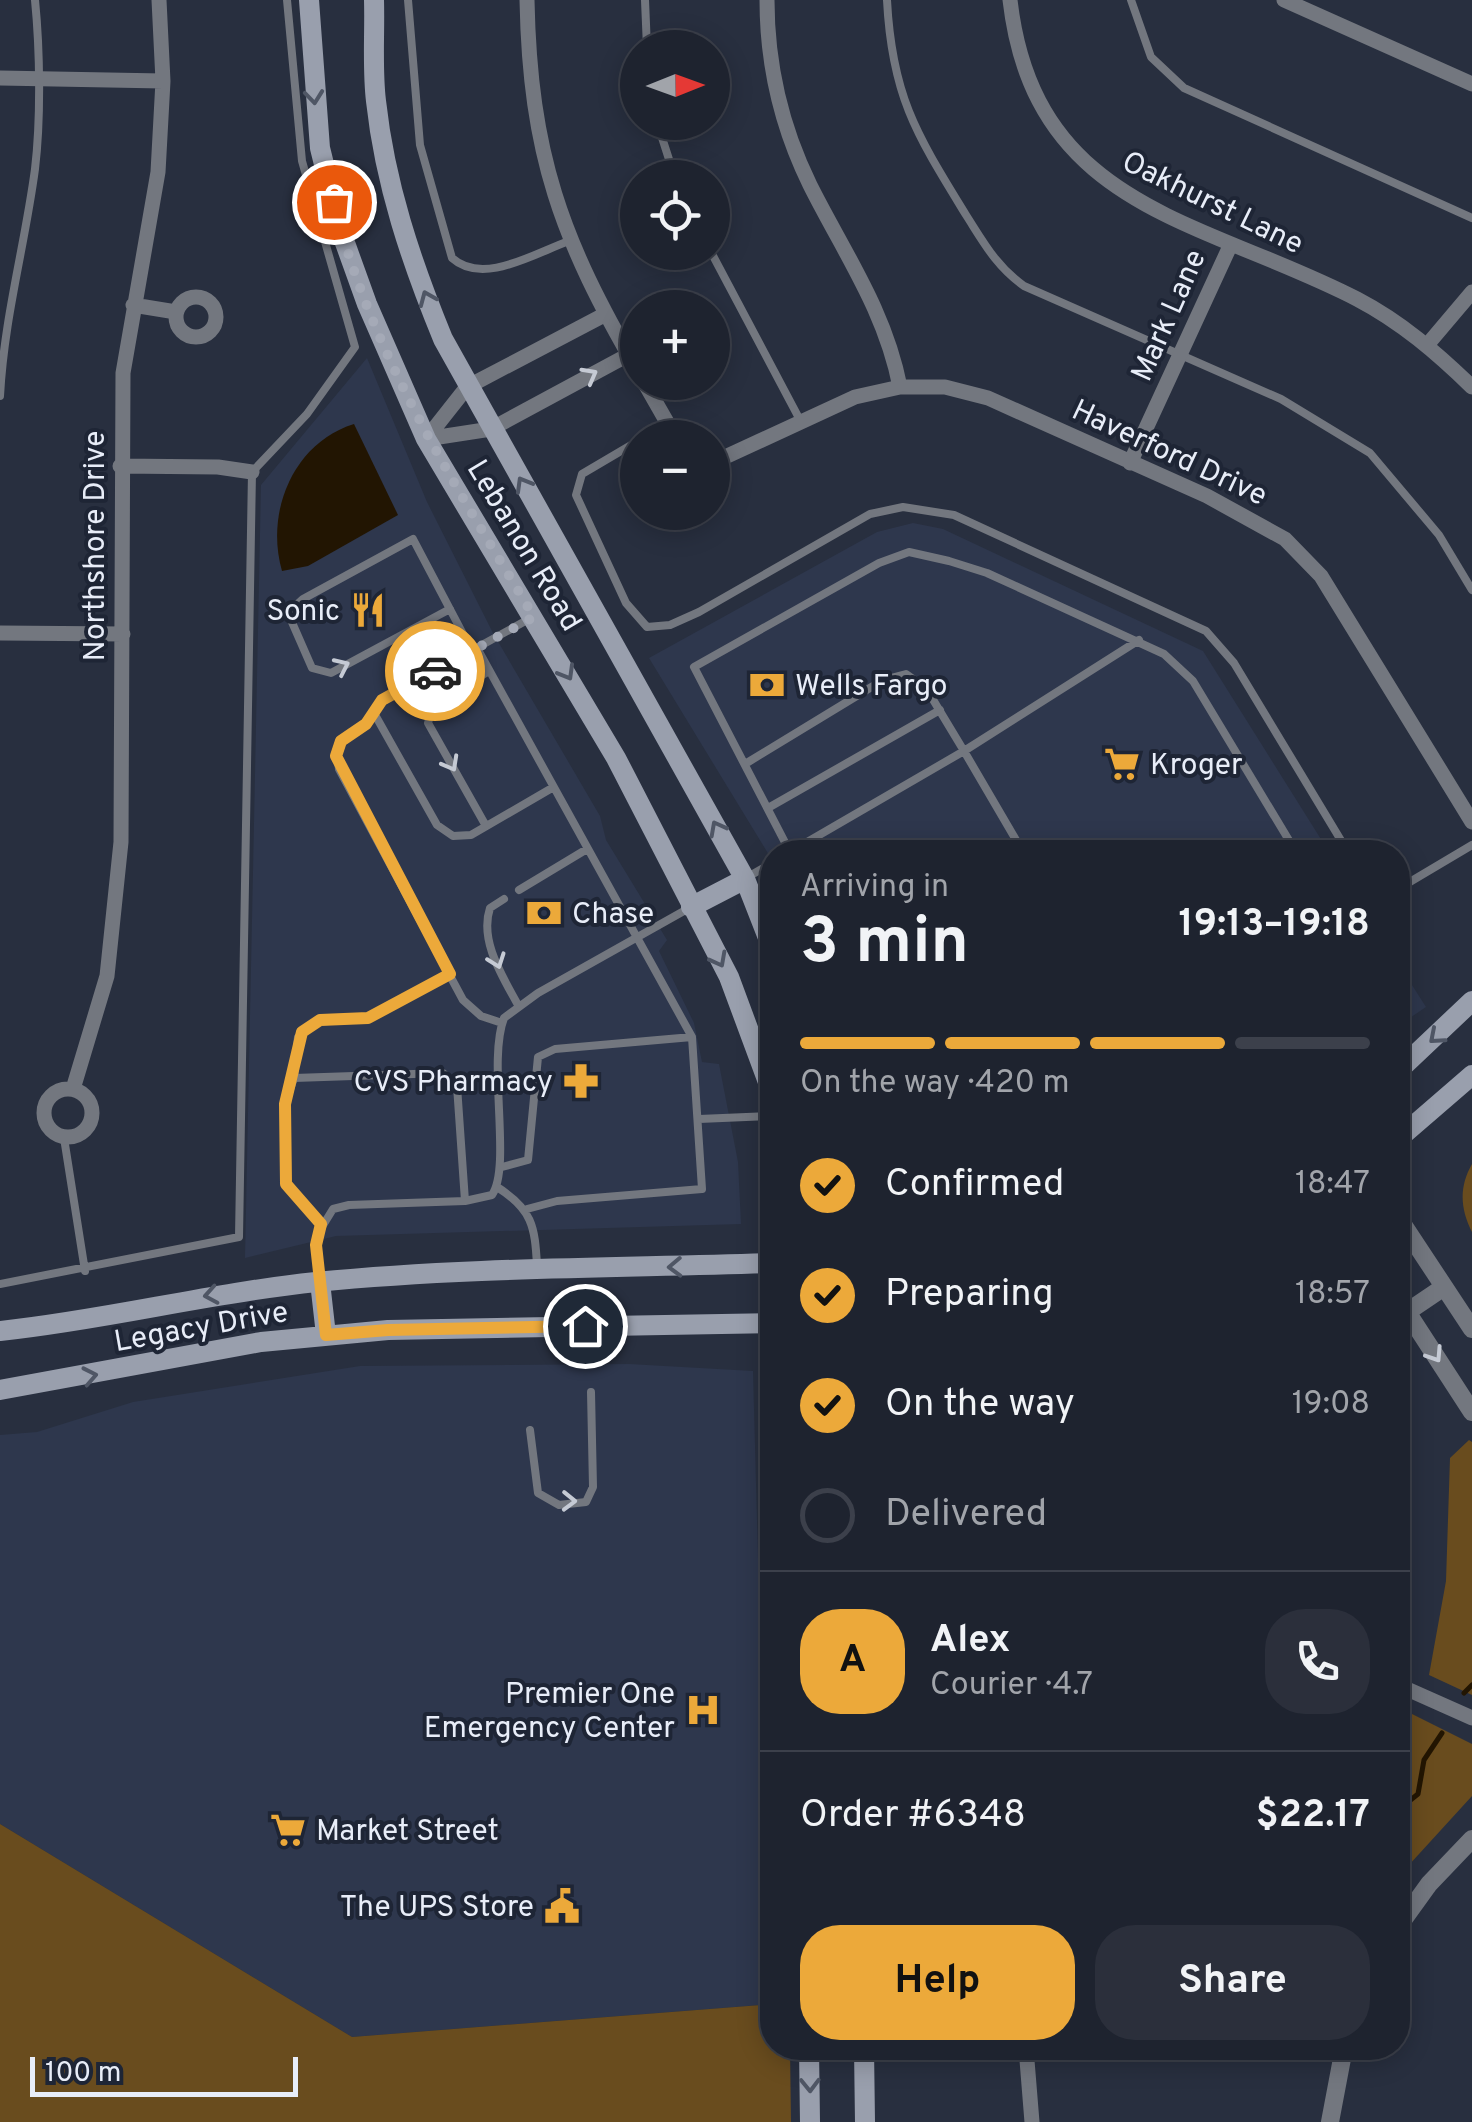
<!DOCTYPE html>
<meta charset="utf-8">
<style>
:root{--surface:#1e232f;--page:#2b2f3b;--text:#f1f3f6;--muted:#a1a4aa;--line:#3c404b;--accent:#eca93a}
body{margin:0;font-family:Overpass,sans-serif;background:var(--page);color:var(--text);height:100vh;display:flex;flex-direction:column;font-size:38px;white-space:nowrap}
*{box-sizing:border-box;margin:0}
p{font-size:32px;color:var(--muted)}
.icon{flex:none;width:55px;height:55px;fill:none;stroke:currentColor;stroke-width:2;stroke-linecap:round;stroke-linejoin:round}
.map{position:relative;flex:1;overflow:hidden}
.details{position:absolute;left:760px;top:840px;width:650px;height:1220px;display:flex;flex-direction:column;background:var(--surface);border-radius:40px;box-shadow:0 5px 25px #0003,0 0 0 2px var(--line)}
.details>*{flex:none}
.needle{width:65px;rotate:89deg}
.fabs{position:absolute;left:620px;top:30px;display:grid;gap:20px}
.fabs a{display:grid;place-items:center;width:110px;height:110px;border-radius:50%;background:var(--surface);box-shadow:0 5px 25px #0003,0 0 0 2px var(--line);font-size:50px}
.scale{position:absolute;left:30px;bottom:25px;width:268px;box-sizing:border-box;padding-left:10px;border:5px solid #e8edf8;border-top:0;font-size:28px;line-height:35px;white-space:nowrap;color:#e8edf8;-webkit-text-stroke:8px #1e2535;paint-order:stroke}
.pin{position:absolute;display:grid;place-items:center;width:85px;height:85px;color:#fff;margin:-42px;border:5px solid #fff;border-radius:50%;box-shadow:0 2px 10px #0007}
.courier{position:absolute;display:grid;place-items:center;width:100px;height:100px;margin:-50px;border:8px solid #eca93a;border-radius:50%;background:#fff;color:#222;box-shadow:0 2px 12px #0007}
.summary em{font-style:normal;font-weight:700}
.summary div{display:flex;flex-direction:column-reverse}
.summary{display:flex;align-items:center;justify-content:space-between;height:170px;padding:0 40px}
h1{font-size:65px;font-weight:700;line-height:75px}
.bar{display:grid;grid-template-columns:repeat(4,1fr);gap:15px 10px;align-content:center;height:120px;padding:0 40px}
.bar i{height:12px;border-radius:8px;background:var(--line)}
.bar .selected{background:var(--accent)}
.bar p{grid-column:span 4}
.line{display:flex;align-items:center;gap:25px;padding:0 40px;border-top:2px solid var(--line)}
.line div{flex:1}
.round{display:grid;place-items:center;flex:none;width:105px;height:105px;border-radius:40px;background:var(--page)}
ol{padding:0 40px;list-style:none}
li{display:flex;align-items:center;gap:30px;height:110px}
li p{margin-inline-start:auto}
li .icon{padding:10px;border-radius:50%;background:var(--accent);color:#111;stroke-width:4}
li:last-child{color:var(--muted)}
li i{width:55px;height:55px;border:5px solid var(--line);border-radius:50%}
.primary-button{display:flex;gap:20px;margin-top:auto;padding:20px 40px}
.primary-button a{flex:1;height:115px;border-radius:40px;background:var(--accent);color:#111;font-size:40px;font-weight:700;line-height:115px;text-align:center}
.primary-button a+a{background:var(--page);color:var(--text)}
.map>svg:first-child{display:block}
</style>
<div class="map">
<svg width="1472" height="2122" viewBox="0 0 1472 2122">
<rect width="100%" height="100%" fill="#282f3f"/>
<path fill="#2e374d" d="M 367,358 L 427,502 L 493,633 L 600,816 L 606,840 L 667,940 L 659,951 L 694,1023 L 702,1062 L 719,1064 L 738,1162 L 741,1224 L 336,1236 L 245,1258 L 261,485 Z
M 913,523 L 943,529 L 1203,651 L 1329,852 L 772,852 L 772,860 L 649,658 L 877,532 Z
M 1398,963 L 1426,1007 L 1398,1026 Z
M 629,1364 L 753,1371 L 760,1633 L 772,1632 L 772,2004 L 352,2037 L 0,1824 L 0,1435 L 37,1432 L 133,1402 L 360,1366 Z"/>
<path fill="#694c1e" d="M 1472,1164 L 1472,1232 C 1460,1208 1459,1187 1472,1164 Z
M 1469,1440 L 1472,1442 L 1472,1695 L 1429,1675 L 1446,1581 L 1450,1458 Z
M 1398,1707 L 1472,1744 L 1472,1796 L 1398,1877 Z
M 0,1824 L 352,2037 L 772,2004 L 772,2048 L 790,2048 L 791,2122 L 0,2122 Z"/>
<path fill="#221502" d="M 354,424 L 398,515 L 308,566 L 282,571 C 265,512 293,443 354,424 Z"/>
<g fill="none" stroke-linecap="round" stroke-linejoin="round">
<path stroke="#221502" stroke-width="5" d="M 1464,1693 L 1472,1685
M 1398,1810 L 1418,1794 L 1424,1760 L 1442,1733"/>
<path stroke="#73777f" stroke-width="8" d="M 408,0 L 420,145 L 452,258 C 483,286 535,253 569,241
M 645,0 L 647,48
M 887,0 C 892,97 917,135 966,215 C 984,243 996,266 1024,286 L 1281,399 L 1370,453 L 1439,535 L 1472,590
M 1131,0 L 1151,57 L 1184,88 L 1472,218
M 657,122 L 675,178
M 711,252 L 800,420
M 0,396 C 4,318 25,245 35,169 C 41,119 40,50 35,0
M 643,438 L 668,424
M 638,441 L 582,474 L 576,495 L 626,603 L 647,627 L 670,625 L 699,612 L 870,514 L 903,507 L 954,515 L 1206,631 L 1234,663 L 1348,852
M 450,609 L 331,673 L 312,668 L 291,620 L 292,609 L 303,599 L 413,539 L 472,651
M 477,648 L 692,1037 L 702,1189 L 557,1201 L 527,1209
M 374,713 L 437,825 L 453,836 L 471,835 L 552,788
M 745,764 L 883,680 L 906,674 L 926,688 L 964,751 L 1139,640
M 768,808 L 940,710
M 486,826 L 428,723 L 433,705 L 489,671
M 790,852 L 694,667 L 879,563 L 909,552 L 949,561 L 987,573 L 1164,654 L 1193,681 L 1296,852
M 790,852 L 964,751 L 1023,852
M 746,878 L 772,863
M 1398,889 L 1472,845
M 519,890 L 587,849
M 504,899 L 490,908 C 479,941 503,977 518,1005
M 502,1023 L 481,1016 L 463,1000 L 339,769 L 337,752 L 341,741 L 366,724 L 382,700 L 529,619
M 294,1078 L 443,1073 L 457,1086 L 465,1201
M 699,1119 L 772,1116
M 64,1138 L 85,1271
M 502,1167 L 528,1160 L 538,1057 L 555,1049 L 692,1037
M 497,1187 C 532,1209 535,1226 537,1266
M 321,1224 L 286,1184 L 285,1104 L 294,1078 L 298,1037 L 316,1022 L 368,1018 L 450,974
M 320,1280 L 317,1235 L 333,1209 L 349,1205 L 465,1201 L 492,1195 C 512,1166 487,1062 504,1018 L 538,993 L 691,907
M 0,1284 L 239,1237 L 252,472 L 307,414 L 355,347 L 302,161 L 287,0
M 530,1430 L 538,1493 L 559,1505 L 586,1502 L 593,1487 L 591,1392"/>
<path stroke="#73777f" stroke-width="15" d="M 527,0 C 530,154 561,239 638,371
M 767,0 C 767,66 781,126 810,185 C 844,253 885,310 900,387
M 1010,0 C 1034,209 1202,219 1357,299 C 1401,322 1437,353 1472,387
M 1284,0 L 1472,84
M 0,78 L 163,81
M176 317a20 20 0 1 1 40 0a20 20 0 1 1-40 0Z
M 133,305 L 176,312
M 1428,344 L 1472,292
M 644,382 L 676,438
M 426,439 L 491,429 L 628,355
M 426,439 L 467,387 L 604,315
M 712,463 L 855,397 L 900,387 L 945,387 L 988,398 L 1207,496 L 1285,539 L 1321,576 L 1472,822
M 1130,463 L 1231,244
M 120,466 L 218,467 L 252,472
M 0,633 L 123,634
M44 1113a24 24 0 1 1 48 0a24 24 0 1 1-48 0Z
M 73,1089 L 107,976 L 121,842 L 123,373 L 158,172 L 163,81 L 159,0
M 1398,1685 L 1472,1718
M 1026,2048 L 1032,2122"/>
<path stroke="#73777f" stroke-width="18" d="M 1398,1217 L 1472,1329
M 1398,1298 L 1472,1412
M 1407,1312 L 1444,1287
M 1398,1927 L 1429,1884 L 1472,1839
M 1330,2122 L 1344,2048"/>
<path stroke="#999fad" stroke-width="20" d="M 309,0 L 320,148 L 340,229 L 367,304 L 426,439 L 616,758 L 729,977 L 772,1093
M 374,0 C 375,33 372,68 376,101 C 385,184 411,261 443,339 L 745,879 L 772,948
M 691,907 L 745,879
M 1398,1071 L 1472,1001
M 1398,1139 L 1472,1075
M 320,1282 L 326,1335
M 0,1331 C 106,1320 209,1293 316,1282 C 467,1267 621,1268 772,1263
M 0,1390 L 261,1342 L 388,1330 L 772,1323
M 809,2048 L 810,2122
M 864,2048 L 865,2122"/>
</g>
<defs><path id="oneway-chevron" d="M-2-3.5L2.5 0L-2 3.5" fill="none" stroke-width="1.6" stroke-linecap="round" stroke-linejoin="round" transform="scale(2.5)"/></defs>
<g stroke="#4f5665">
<use href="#oneway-chevron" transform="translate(314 97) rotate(84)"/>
<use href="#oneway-chevron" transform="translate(427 298) rotate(-113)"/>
<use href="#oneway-chevron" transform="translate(523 484) rotate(-120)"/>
<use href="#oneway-chevron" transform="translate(567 673) rotate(60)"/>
<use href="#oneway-chevron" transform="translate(717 828) rotate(-118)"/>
<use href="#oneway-chevron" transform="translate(719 960) rotate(62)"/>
<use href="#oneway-chevron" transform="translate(1436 1037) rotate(139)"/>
<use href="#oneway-chevron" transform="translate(675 1267) rotate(178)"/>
<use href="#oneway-chevron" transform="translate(211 1295) rotate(170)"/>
<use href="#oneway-chevron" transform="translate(90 1376) rotate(-11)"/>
<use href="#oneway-chevron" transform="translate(810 2085) rotate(89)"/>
</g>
<g stroke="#c5cad4">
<use href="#oneway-chevron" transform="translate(590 375) rotate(-29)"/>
<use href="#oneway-chevron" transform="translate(342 666) rotate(-25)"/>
<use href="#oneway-chevron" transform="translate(451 764) rotate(61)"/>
<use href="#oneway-chevron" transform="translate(497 961) rotate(70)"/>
<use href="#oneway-chevron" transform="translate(1435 1355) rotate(57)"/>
<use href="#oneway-chevron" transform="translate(569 1501) rotate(1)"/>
</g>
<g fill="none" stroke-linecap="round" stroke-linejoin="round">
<path stroke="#a5aab7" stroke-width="10" stroke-dasharray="0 18" d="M 334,202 C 370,353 455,485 534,617 L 435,671"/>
<path stroke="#eca93a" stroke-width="12" d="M 435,671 L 382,700 L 366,724 L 341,741 L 336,756 L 450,974 L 368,1018 L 320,1020 L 302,1032 L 285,1104 L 286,1184 L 321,1224 L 316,1245 L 326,1335 L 388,1330 L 585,1326"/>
</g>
<defs>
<symbol id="restaurant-bare" viewBox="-9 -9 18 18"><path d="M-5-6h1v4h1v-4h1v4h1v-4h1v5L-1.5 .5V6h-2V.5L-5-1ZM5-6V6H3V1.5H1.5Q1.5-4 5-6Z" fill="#eca93a" stroke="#1e2535" stroke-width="2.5" paint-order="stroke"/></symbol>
<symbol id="bank-bare" viewBox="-9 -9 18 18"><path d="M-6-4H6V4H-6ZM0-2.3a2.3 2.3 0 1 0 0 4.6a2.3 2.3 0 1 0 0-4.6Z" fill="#eca93a" stroke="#1e2535" stroke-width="2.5" paint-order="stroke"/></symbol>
<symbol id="supermarket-bare" viewBox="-9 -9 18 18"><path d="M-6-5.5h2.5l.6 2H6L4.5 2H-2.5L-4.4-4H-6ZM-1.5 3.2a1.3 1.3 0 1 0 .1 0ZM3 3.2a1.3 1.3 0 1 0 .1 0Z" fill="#eca93a" stroke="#1e2535" stroke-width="2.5" paint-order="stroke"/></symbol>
<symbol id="pharmacy-bare" viewBox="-9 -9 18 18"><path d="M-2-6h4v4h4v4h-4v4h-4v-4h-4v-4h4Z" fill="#eca93a" stroke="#1e2535" stroke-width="2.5" paint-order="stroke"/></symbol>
<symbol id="hospital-bare" viewBox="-9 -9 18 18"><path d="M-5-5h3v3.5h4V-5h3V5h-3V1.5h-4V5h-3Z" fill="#eca93a" stroke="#1e2535" stroke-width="2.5" paint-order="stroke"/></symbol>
<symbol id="civic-bare" viewBox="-9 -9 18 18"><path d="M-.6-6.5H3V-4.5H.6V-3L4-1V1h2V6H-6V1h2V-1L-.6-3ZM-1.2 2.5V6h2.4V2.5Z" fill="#eca93a" stroke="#1e2535" stroke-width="2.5" paint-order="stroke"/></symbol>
</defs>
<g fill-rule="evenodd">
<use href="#restaurant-bare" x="343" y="585" width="50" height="50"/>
<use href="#bank-bare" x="742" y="660" width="50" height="50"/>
<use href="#supermarket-bare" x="1097" y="739" width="50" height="50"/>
<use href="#bank-bare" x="519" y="888" width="50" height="50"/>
<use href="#pharmacy-bare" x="556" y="1056" width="50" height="50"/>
<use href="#hospital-bare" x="678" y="1685" width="50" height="50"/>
<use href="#supermarket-bare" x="263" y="1805" width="50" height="50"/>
<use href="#civic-bare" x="537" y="1881" width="50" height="50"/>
</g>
<g text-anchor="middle" stroke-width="8" stroke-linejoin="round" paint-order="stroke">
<g font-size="30" fill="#e8edf8" stroke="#1e2535">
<text transform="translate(1213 202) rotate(26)" y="10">Oakhurst Lane</text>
<text transform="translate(1168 315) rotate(-66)" y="10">Mark Lane</text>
<text transform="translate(1170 452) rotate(25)" y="10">Haverford Drive</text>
<text transform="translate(525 545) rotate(59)" y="10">Lebanon Road</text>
<text transform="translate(94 546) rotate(-90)" y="10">Northshore Drive</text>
<text transform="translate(201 1326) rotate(-10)" y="10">Legacy Drive</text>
</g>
<g font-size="30" fill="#e8edf8" stroke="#1e2535" text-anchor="end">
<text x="340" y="620">Sonic</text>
<text x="795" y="695" text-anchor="start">Wells Fargo</text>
<text x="1150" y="774" text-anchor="start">Kroger</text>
<text x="572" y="923" text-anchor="start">Chase</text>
<text x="553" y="1091">CVS Pharmacy</text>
<text x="675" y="1703">Premier One<tspan x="675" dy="34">Emergency Center</tspan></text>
<text x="316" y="1840" text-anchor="start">Market Street</text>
<text x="534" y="1916">The UPS Store</text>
</g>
</g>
</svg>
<div class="fabs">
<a><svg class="needle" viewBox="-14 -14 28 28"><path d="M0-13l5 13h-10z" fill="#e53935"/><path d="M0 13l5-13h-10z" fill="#a1a4aa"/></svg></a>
<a><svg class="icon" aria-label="locate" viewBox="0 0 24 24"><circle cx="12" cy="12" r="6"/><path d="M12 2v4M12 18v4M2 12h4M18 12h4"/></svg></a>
<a>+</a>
<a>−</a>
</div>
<div class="scale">100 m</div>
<div class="pin" style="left:334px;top:202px;background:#ea580c"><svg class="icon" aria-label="bag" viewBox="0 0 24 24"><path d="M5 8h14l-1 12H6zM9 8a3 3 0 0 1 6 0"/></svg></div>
<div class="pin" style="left:585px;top:1326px;background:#1f2937"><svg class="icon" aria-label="home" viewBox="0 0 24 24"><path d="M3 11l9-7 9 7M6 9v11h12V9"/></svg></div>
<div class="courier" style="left:435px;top:671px"><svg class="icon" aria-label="car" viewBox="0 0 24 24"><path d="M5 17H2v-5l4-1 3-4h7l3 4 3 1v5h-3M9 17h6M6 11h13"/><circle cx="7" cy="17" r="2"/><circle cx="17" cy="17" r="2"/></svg></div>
<section class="details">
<div class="summary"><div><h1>3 min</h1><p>Arriving in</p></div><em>19:13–19:18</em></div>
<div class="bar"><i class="selected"></i><i class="selected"></i><i class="selected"></i><i></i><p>On the way · 420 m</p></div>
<ol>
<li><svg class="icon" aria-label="check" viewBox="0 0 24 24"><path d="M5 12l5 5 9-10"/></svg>Confirmed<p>18:47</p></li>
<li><svg class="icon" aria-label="check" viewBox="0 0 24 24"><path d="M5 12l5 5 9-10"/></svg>Preparing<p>18:57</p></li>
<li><svg class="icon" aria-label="check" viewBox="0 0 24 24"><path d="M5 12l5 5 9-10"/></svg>On the way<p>19:08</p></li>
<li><i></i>Delivered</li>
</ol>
<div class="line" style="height:180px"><b class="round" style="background:var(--accent);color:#111">A</b><div><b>Alex</b><p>Courier · 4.7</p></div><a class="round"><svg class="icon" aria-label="phone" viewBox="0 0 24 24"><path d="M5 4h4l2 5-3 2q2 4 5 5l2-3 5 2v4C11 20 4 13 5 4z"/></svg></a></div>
<div class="line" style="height:130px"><div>Order #6348</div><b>$22.17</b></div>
<div class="primary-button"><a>Help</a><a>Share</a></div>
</section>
</div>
